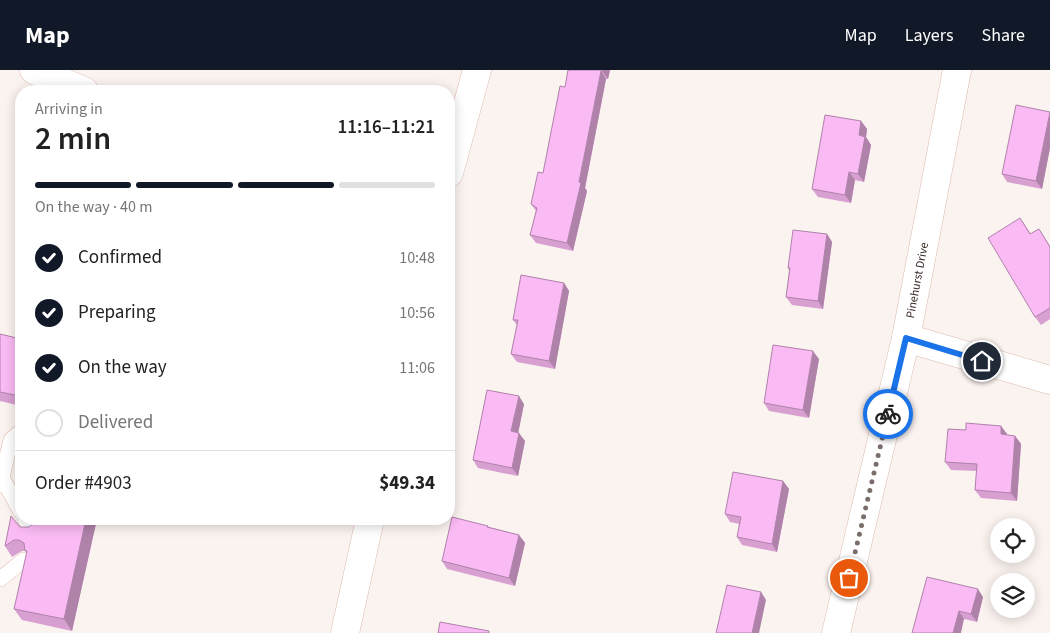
<!DOCTYPE html>
<meta charset="utf-8">
<style>
:root{--surface:#fff;--page:#f2f2f2;--text:#222;--muted:#767676;--line:#e0e0e0;--accent:#111827}
body{margin:0;font-family:"Source Sans 3",sans-serif;background:var(--page);color:var(--text);height:100vh;display:flex;flex-direction:column;font-size:19px;white-space:nowrap}
*{box-sizing:border-box;margin:0}
p{font-size:16px;color:var(--muted)}
.icon{flex:none;width:28px;height:28px;fill:none;stroke:currentColor;stroke-width:2;stroke-linecap:round;stroke-linejoin:round}
.map{position:relative;flex:1;overflow:hidden}
.drawer{position:absolute;left:15px;top:15px;width:440px;height:440px;display:flex;flex-direction:column;background:var(--surface);border-radius:20px;box-shadow:0 2px 12px #0003}
.drawer>*{flex:none}
.tools{position:absolute;left:990px;top:448px;display:grid;gap:10px}
.tools a{display:grid;place-items:center;width:45px;height:45px;border-radius:50%;background:var(--surface);box-shadow:0 2px 12px #0003;font-size:25px}
.pin{position:absolute;display:grid;place-items:center;width:42px;height:42px;color:#fff;margin:-21px;border:2px solid #fff;border-radius:50%;box-shadow:0 1px 5px #0007}
.courier{position:absolute;display:grid;place-items:center;width:50px;height:50px;margin:-25px;border:4px solid #1a73e8;border-radius:50%;background:#fff;color:#222;box-shadow:0 1px 6px #0007}
.headline em{font-style:normal;font-weight:600}
.headline div{display:flex;flex-direction:column-reverse}
.headline{display:flex;align-items:center;justify-content:space-between;height:85px;padding:0 20px}
h1{font-size:32px;font-weight:600;line-height:38px}
.bar{display:grid;grid-template-columns:repeat(4,1fr);gap:8px 5px;align-content:center;height:60px;padding:0 20px}
.bar i{height:6px;border-radius:4px;background:var(--line)}
.bar .on{background:var(--accent)}
.bar p{grid-column:span 4}
.line{display:flex;align-items:center;gap:12px;padding:0 20px;border-top:1px solid var(--line)}
.line div{flex:1}
ol{padding:0 20px;list-style:none}
li{display:flex;align-items:center;gap:15px;height:55px}
li p{margin-inline-start:auto}
li .icon{padding:5px;border-radius:50%;background:var(--accent);color:#fff;stroke-width:4}
li:last-child{color:var(--muted)}
li i{width:28px;height:28px;border:2px solid var(--line);border-radius:50%}
header{display:flex;align-items:center;gap:30px;box-sizing:border-box;height:70px;padding:0 25px;background:var(--accent);color:#fff}
header strong{font-size:24px}
nav{display:flex;gap:28px;margin-inline-start:auto;font-size:18px}
.map>svg:first-child{display:block}
</style>
<header>
<strong>Map</strong>
<nav><a>Map</a><a>Layers</a><a>Share</a></nav>
</header>
<div class="map">
<svg width="1050" height="563" viewBox="0 0 1050 563">
<rect width="100%" height="100%" fill="#fbf3f0"/>
<g fill="none" stroke-linecap="round" stroke-linejoin="round">
<defs>
<path id="lane" d="M 2,408 L 21,442
M 0,415 L 11,370 L 21,361
M 25,449 L 32,460
M 0,509 L 24,490"/>
<g id="street">
<path d="M 34,0 L 84,21"/>
<path d="M 906,268 L 1050,310"/>
<path id="s1" d="M 836,563 L 906,268 L 957,0"/>
</g>
<path id="secondary" d="M 449,103 L 477,0
M 345,563 L 370,449"/>
</defs>
<use href="#lane" stroke="#debaab" stroke-width="16"/>
<use href="#street" stroke="#debaab" stroke-width="29"/>
<use href="#secondary" stroke="#debaab" stroke-width="29"/>
<use href="#lane" stroke="#fff" stroke-width="15"/>
<use href="#street" stroke="#fff" stroke-width="28"/>
<use href="#secondary" stroke="#fff" stroke-width="28"/>
</g>
<path fill="#d7a0d1" d="M 568,0 L 610,0 L 608,9 L 606,9 L 585,118 L 587,121 L 573,181 L 536,173 L 530,165 L 536,141 L 531,134 L 543,103 L 565,17 Z
M 1050,42 L 1050,78 L 1042,119 L 1007,112 L 1002,104 Z
M 861,51 L 867,59 L 866,67 L 871,75 L 864,112 L 855,110 L 851,133 L 818,127 L 812,119 Z
M 1020,148 L 1031,164 L 1039,159 L 1050,176 L 1050,249 L 1041,255 L 1035,247 Z
M 827,164 L 832,172 L 823,239 L 792,235 L 786,227 L 789,201 L 788,198 Z
M 564,213 L 569,221 L 555,299 L 517,292 L 511,284 L 517,255 L 513,250 Z
M 0,264 L 21,269 L 21,336 L 0,331 Z
M 819,289 L 809,348 L 769,341 L 764,333 Z
M 524,334 L 518,363 L 525,371 L 518,406 L 478,398 L 473,390 Z
M 1001,356 L 1007,364 L 1006,365 L 1015,366 L 1021,374 L 1017,431 L 981,428 L 975,420 L 977,401 L 951,400 L 945,392 L 966,360 Z
M 783,411 L 789,419 L 777,482 L 742,475 L 737,467 L 739,454 L 730,452 L 725,444 Z
M 34,449 L 97,449 L 72,561 L 22,550 L 14,539 L 27,483 L 26,481 L 22,481 L 12,487 L 5,476 L 20,457 L 29,457 L 34,452 Z
M 488,456 L 489,457 L 519,465 L 525,473 L 515,516 L 447,499 L 442,491 Z
M 983,527 L 977,552 L 964,549 L 912,563 Z"/>
<path fill="#af82aa" d="M 603,0 L 610,0 L 608,9 L 602,1 Z
M 601,1 L 606,9 L 585,118 L 587,121 L 573,181 L 567,173 Z
M 1050,44 L 1050,78 L 1042,119 L 1036,111 Z
M 861,51 L 867,59 L 866,67 L 871,75 L 864,112 L 858,104 L 859,65 Z
M 849,102 L 855,110 L 851,133 L 845,125 Z
M 827,164 L 832,172 L 823,239 L 818,231 Z
M 564,213 L 569,221 L 555,299 L 549,291 Z
M 813,281 L 819,289 L 809,348 L 803,340 Z
M 519,326 L 524,334 L 517,369 L 511,361 Z
M 1001,356 L 1007,364 L 1006,372 L 1001,364 Z
M 519,363 L 525,371 L 518,406 L 512,398 Z
M 1015,366 L 1021,374 L 1017,431 L 1011,423 Z
M 783,411 L 789,419 L 777,482 L 772,474 Z
M 86,449 L 97,449 L 72,561 L 64,549 Z
M 519,465 L 525,473 L 515,516 L 509,508 Z
M 978,519 L 983,527 L 977,552 L 971,544 Z
M 761,522 L 766,530 L 759,563 L 752,563 Z
M 959,541 L 964,549 L 961,563 L 953,563 Z"/>
<path fill="#fabaf3" stroke="#af82aa" d="M 568,0 L 603,0 L 602,1 L 601,1 L 579,112 L 581,113 L 567,173 L 530,165 L 537,138 L 531,134 L 538,102 L 543,103 L 560,16 L 565,17 Z
M 1016,35 L 1050,42 L 1036,111 L 1002,104 Z
M 825,45 L 861,51 L 859,65 L 865,67 L 858,104 L 849,102 L 845,125 L 812,119 Z
M 1020,148 L 1030,164 L 1039,159 L 1050,177 L 1050,238 L 1035,247 L 988,168 Z
M 793,160 L 827,164 L 818,231 L 786,227 L 790,198 L 788,198 Z
M 521,205 L 564,213 L 549,291 L 511,284 L 518,250 L 513,250 Z
M 0,264 L 21,269 L 21,322 L 20,326 L 0,322 Z
M 773,275 L 813,281 L 803,340 L 764,333 Z
M 487,320 L 519,326 L 511,361 L 519,363 L 512,398 L 473,390 Z
M 966,353 L 1001,356 L 1001,364 L 1015,366 L 1011,423 L 975,420 L 977,394 L 945,392 L 948,359 L 966,360 Z
M 733,402 L 783,411 L 772,474 L 737,467 L 741,447 L 725,444 Z
M 11,446 L 20,457 L 29,457 L 34,452 L 34,449 L 86,449 L 64,549 L 14,539 L 27,481 L 25,481 L 24,473 L 19,470 L 14,470 L 5,476 Z
M 452,447 L 488,456 L 487,457 L 519,465 L 509,508 L 442,491 Z
M 927,507 L 978,519 L 971,544 L 959,541 L 953,563 L 912,563 Z
M 727,515 L 761,522 L 752,563 L 716,563 Z
M 440,552 L 489,561 L 489,563 L 438,563 Z"/>
<g fill="none" stroke-linecap="round" stroke-linejoin="round">
<path stroke="#7a6e6a" stroke-width="5" stroke-dasharray="0 9" d="M 849,508 L 888,344"/>
<path stroke="#1a73e8" stroke-width="6" d="M 888,344 L 906,268 L 982,291"/>
</g>
<g text-anchor="middle" stroke-width="4.5" stroke-linejoin="round" paint-order="stroke">
<g font-size="12" fill="#352722" stroke="#fff">
<text dy="4" stroke="none"><textPath href="#s1" startOffset="362">Pinehurst Drive</textPath></text>
</g>
</g>
</svg>
<div class="tools">
<a><svg class="icon" aria-label="locate" viewBox="0 0 24 24"><circle cx="12" cy="12" r="6"/><path d="M12 2v4M12 18v4M2 12h4M18 12h4"/></svg></a>
<a><svg class="icon" aria-label="layers" viewBox="0 0 24 24"><path d="M12 4l9 5-9 5-9-5zM3 14l9 5 9-5"/></svg></a>
</div>
<div class="pin" style="left:849px;top:508px;background:#ea580c"><svg class="icon" aria-label="bag" viewBox="0 0 24 24"><path d="M5 8h14l-1 12H6zM9 8a3 3 0 0 1 6 0"/></svg></div>
<div class="pin" style="left:982px;top:291px;background:#1f2937"><svg class="icon" aria-label="home" viewBox="0 0 24 24"><path d="M3 11l9-7 9 7M6 9v11h12V9"/></svg></div>
<div class="courier" style="left:888px;top:344px"><svg class="icon" aria-label="bike" viewBox="0 0 24 24"><circle cx="6" cy="16" r="4"/><circle cx="18" cy="16" r="4"/><path d="M6 16l4-8h5l3 8M10 8l3 8H6M13 5h3"/></svg></div>
<section class="drawer">
<div class="headline"><div><h1>2 min</h1><p>Arriving in</p></div><em>11:16–11:21</em></div>
<div class="bar"><i class="on"></i><i class="on"></i><i class="on"></i><i></i><p>On the way · 40 m</p></div>
<ol>
<li><svg class="icon" aria-label="check" viewBox="0 0 24 24"><path d="M5 12l5 5 9-10"/></svg>Confirmed<p>10:48</p></li>
<li><svg class="icon" aria-label="check" viewBox="0 0 24 24"><path d="M5 12l5 5 9-10"/></svg>Preparing<p>10:56</p></li>
<li><svg class="icon" aria-label="check" viewBox="0 0 24 24"><path d="M5 12l5 5 9-10"/></svg>On the way<p>11:06</p></li>
<li><i></i>Delivered</li>
</ol>
<div class="line" style="height:65px"><div>Order #4903</div><b>$49.34</b></div>
</section>
</div>
